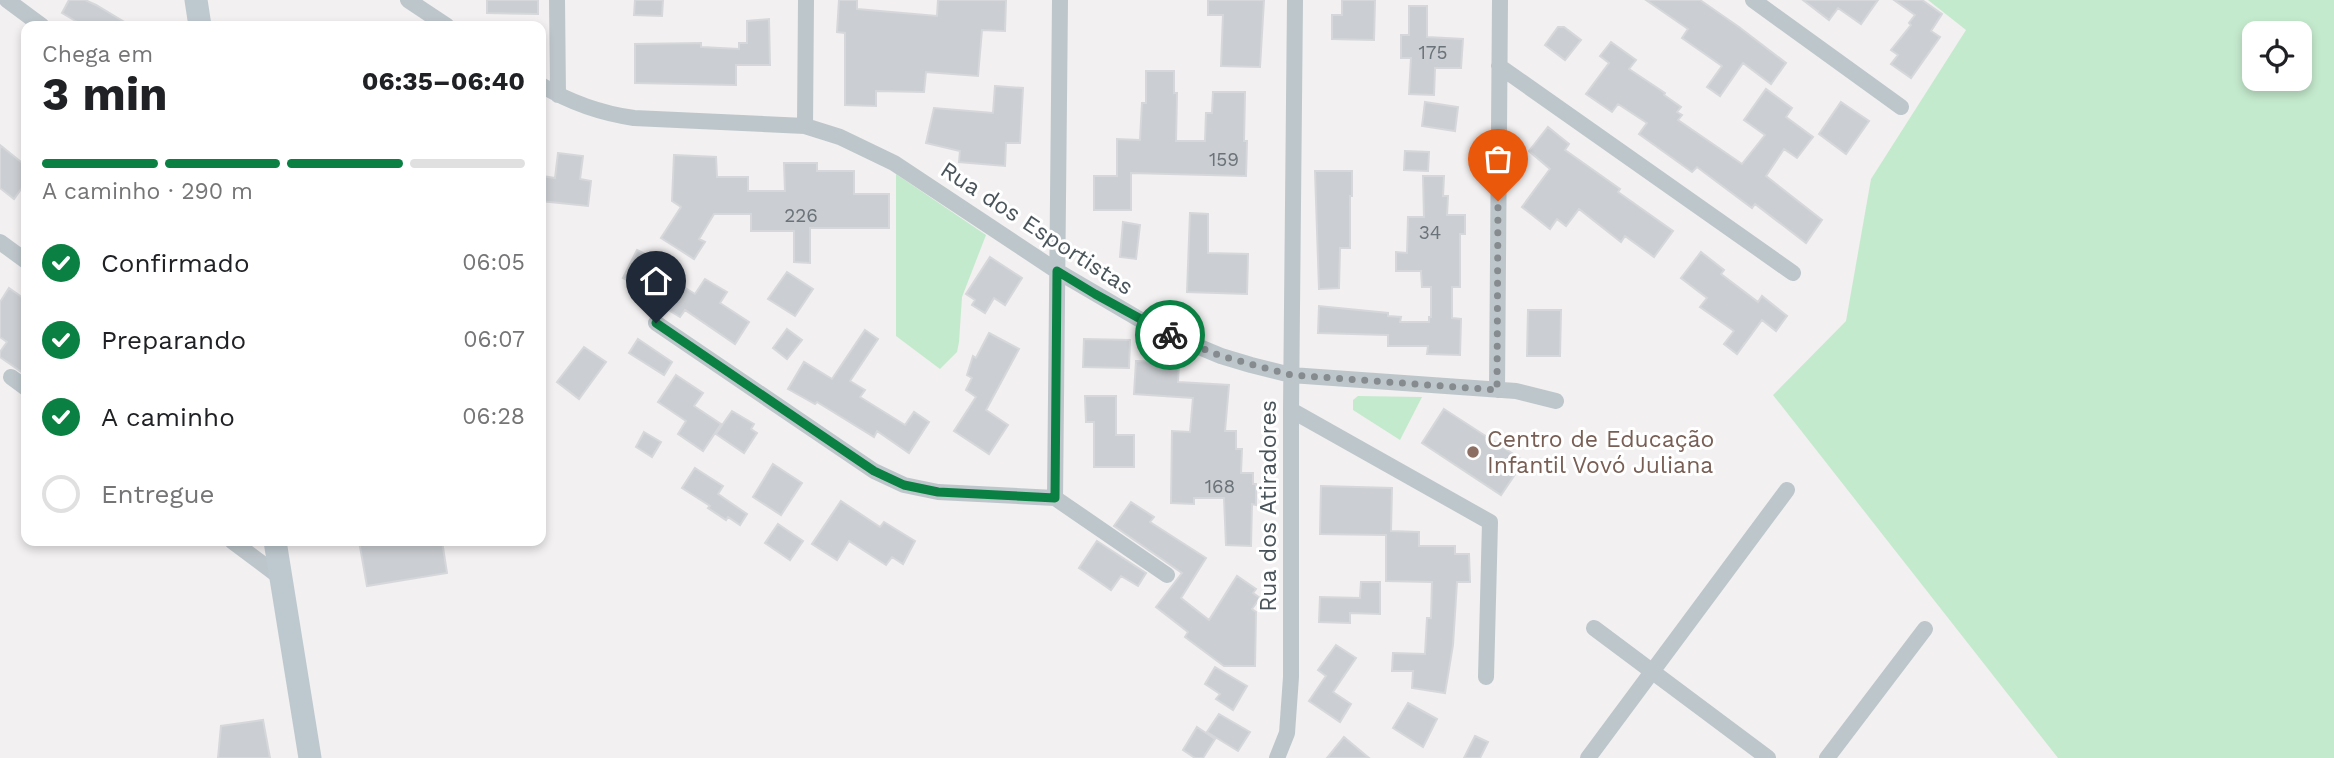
<!DOCTYPE html>
<html lang="pt">
<meta charset="utf-8">
<style>
:root{--surface:#fff;--page:#f2f2f2;--text:#202124;--muted:#757577;--line:#e0e0e0;--accent:#0b8043}
body{margin:0;font-family:"Work Sans",sans-serif;background:var(--page);color:var(--text);height:100vh;display:flex;flex-direction:column;font-size:26px;white-space:nowrap}
*{box-sizing:border-box;margin:0}
p{font-size:23px;color:var(--muted)}
.icon{flex:none;width:38px;height:38px;fill:none;stroke:currentColor;stroke-width:2;stroke-linecap:round;stroke-linejoin:round}
.map{position:relative;flex:1;overflow:hidden}
.details{position:absolute;left:21px;top:21px;width:525px;height:525px;display:flex;flex-direction:column;background:var(--surface);border-radius:14px;box-shadow:0 4px 10px #0003}
.details>*{flex:none}
.buttons{position:absolute;left:2242px;top:21px;display:grid;gap:14px}
.buttons a{display:grid;place-items:center;width:70px;height:70px;border-radius:14px;background:var(--surface);box-shadow:0 4px 10px #0003;font-size:35px}
.pin{position:absolute;display:grid;place-items:center;width:60px;height:60px;color:#fff;margin:-72px -30px;border-radius:50% 50% 50% 0;rotate:-45deg;box-shadow:0 0 7px #0007}
.pin .icon{rotate:45deg}
.courier{position:absolute;display:grid;place-items:center;width:70px;height:70px;margin:-35px;border:5px solid #0b8043;border-radius:50%;background:#fff;color:#222;box-shadow:0 2px 9px #0007}
.headline em{font-style:normal;font-weight:700}
.headline div{display:flex;flex-direction:column-reverse}
.headline{display:flex;align-items:center;justify-content:space-between;height:119px;padding:0 21px}
h1{font-size:46px;font-weight:700;line-height:52px}
.bar{display:grid;grid-template-columns:repeat(4,1fr);gap:10px 7px;align-content:center;height:84px;padding:0 21px}
.bar i{height:9px;border-radius:5px;background:var(--line)}
.bar .selected{background:var(--accent)}
.bar p{grid-column:span 4}
ol{padding:0 21px;list-style:none}
li{display:flex;align-items:center;gap:21px;height:77px}
li p{margin-inline-start:auto}
li .icon{padding:7px;border-radius:50%;background:var(--accent);color:#fff;stroke-width:4}
li:last-child{color:var(--muted)}
li i{width:38px;height:38px;border:4px solid var(--line);border-radius:50%}
.map>svg:first-child{display:block}
</style>
<div class="map">
<svg width="2334" height="758" viewBox="0 0 2334 758">
<rect width="100%" height="100%" fill="#f2f0f0"/>
<path fill="#c4eacd" fill-rule="evenodd" d="M 1928,0 L 2334,0 L 2334,758 L 2058,758 L 1773,395 L 1846,321 L 1871,179 L 1966,30 ZM 2300,33 L 2300,79 L 2254,79 L 2254,33 Z
M 896,174 L 986,235 L 962,297 L 959,342 L 957,352 L 940,369 L 896,336 Z
M 1358,396 L 1422,397 L 1400,440 L 1353,410 L 1353,400 Z"/>
<path fill="#cbced2" stroke="#d5d7da" stroke-width="2" d="M 69,0 L 85,0 L 96,5 L 131,26 L 84,26 L 62,13 Z
M 487,0 L 538,0 L 538,14 L 487,13 Z
M 635,0 L 663,0 L 662,16 L 634,15 Z
M 839,0 L 857,0 L 857,9 L 937,16 L 938,0 L 1006,0 L 1005,31 L 982,30 L 978,76 L 926,72 L 924,92 L 876,91 L 876,106 L 845,105 L 845,33 L 837,32 Z
M 1208,0 L 1264,0 L 1260,67 L 1221,66 L 1223,15 L 1208,15 Z
M 1342,0 L 1375,0 L 1374,40 L 1332,39 L 1332,15 L 1342,15 Z
M 1646,0 L 1700,0 L 1739,27 L 1786,63 L 1771,84 L 1743,63 L 1720,96 L 1707,87 L 1722,66 L 1682,38 L 1688,29 Z
M 1803,0 L 1878,0 L 1861,24 L 1838,8 L 1829,20 Z
M 1894,0 L 1922,0 L 1942,14 L 1931,31 L 1940,37 L 1911,78 L 1891,64 L 1898,55 L 1891,50 L 1911,25 L 1909,23 L 1915,15 Z
M 1409,6 L 1427,6 L 1427,37 L 1463,39 L 1461,68 L 1435,68 L 1434,95 L 1409,94 L 1411,58 L 1401,58 L 1401,35 L 1409,35 Z
M 769,19 L 770,65 L 736,65 L 736,85 L 635,83 L 635,44 L 701,43 L 701,47 L 739,49 L 739,43 L 747,43 L 747,21 Z
M 1558,27 L 1564,27 L 1581,40 L 1565,60 L 1545,45 Z
M 1611,42 L 1636,60 L 1629,69 L 1665,93 L 1664,95 L 1681,107 L 1677,112 L 1682,115 L 1678,120 L 1742,164 L 1765,135 L 1744,120 L 1766,89 L 1792,108 L 1786,117 L 1813,137 L 1797,158 L 1784,149 L 1766,176 L 1822,220 L 1806,243 L 1755,204 L 1752,208 L 1697,167 L 1692,172 L 1639,134 L 1647,123 L 1618,104 L 1612,112 L 1586,94 L 1609,63 L 1600,56 Z
M 1146,71 L 1174,71 L 1174,93 L 1177,93 L 1176,141 L 1205,141 L 1206,113 L 1212,113 L 1213,92 L 1245,92 L 1244,141 L 1247,141 L 1246,176 L 1131,173 L 1131,210 L 1094,210 L 1094,176 L 1117,176 L 1117,139 L 1140,140 L 1142,103 L 1146,103 Z
M 995,86 L 1023,88 L 1020,143 L 1006,143 L 1005,166 L 959,162 L 960,151 L 926,143 L 934,108 L 993,113 Z
M 1425,102 L 1458,107 L 1455,131 L 1422,126 Z
M 1841,102 L 1869,121 L 1846,154 L 1819,134 Z
M 1548,127 L 1569,144 L 1565,150 L 1620,189 L 1618,192 L 1673,231 L 1654,257 L 1625,236 L 1621,242 L 1579,209 L 1566,226 L 1557,219 L 1550,229 L 1522,207 L 1550,169 L 1529,151 Z
M 0,145 L 26,166 L 26,182 L 14,199 L 0,188 Z
M 1405,151 L 1429,152 L 1428,171 L 1404,170 Z
M 558,153 L 583,156 L 580,179 L 591,181 L 588,206 L 541,201 L 542,176 L 555,178 Z
M 674,155 L 716,157 L 717,177 L 748,177 L 748,191 L 785,191 L 784,163 L 817,163 L 817,171 L 854,171 L 854,194 L 889,194 L 889,228 L 810,228 L 810,263 L 794,262 L 794,231 L 751,231 L 751,214 L 714,214 L 699,239 L 705,242 L 694,259 L 661,238 L 681,207 L 672,201 Z
M 1315,171 L 1352,171 L 1352,196 L 1350,196 L 1350,248 L 1340,248 L 1339,288 L 1319,289 Z
M 1423,176 L 1444,176 L 1443,196 L 1448,196 L 1447,215 L 1465,215 L 1465,234 L 1460,234 L 1460,287 L 1452,287 L 1452,318 L 1461,319 L 1460,355 L 1427,354 L 1428,346 L 1388,346 L 1388,335 L 1318,333 L 1319,306 L 1388,313 L 1388,316 L 1401,317 L 1400,322 L 1429,322 L 1429,317 L 1431,317 L 1431,287 L 1422,287 L 1421,271 L 1396,271 L 1396,252 L 1407,253 L 1408,217 L 1424,217 Z
M 1190,213 L 1208,214 L 1208,253 L 1248,254 L 1247,294 L 1187,292 Z
M 1123,222 L 1140,225 L 1136,259 L 1120,257 Z
M 637,250 L 657,260 L 653,268 L 695,294 L 705,279 L 727,292 L 720,303 L 749,322 L 735,344 L 685,310 L 680,317 L 660,305 L 664,298 L 623,278 Z
M 1701,252 L 1724,270 L 1721,274 L 1758,302 L 1762,296 L 1787,316 L 1776,331 L 1762,320 L 1737,354 L 1724,344 L 1734,331 L 1700,307 L 1707,298 L 1681,278 Z
M 990,257 L 1022,278 L 1005,305 L 994,298 L 985,313 L 972,305 L 975,300 L 966,294 Z
M 787,272 L 813,289 L 795,316 L 768,299 Z
M 9,288 L 26,300 L 26,375 L 0,357 L 0,352 L 7,342 L 0,337 L 0,302 Z
M 1528,310 L 1561,310 L 1560,356 L 1527,356 Z
M 787,329 L 802,340 L 787,359 L 773,348 Z
M 865,330 L 878,339 L 850,381 L 865,390 L 860,397 L 905,425 L 914,412 L 929,422 L 909,453 L 877,431 L 874,437 L 817,402 L 815,404 L 788,389 L 804,362 L 832,379 Z
M 989,333 L 1019,349 L 986,410 L 1008,425 L 989,454 L 954,431 L 976,397 L 966,390 L 972,378 L 967,375 L 973,356 L 976,358 Z
M 638,339 L 672,362 L 664,375 L 629,353 Z
M 1084,339 L 1130,340 L 1129,368 L 1083,367 Z
M 584,347 L 606,362 L 579,399 L 557,382 Z
M 1136,361 L 1179,363 L 1178,382 L 1229,385 L 1225,431 L 1236,431 L 1236,449 L 1242,449 L 1241,473 L 1253,473 L 1253,484 L 1256,484 L 1256,505 L 1252,504 L 1251,546 L 1226,545 L 1224,498 L 1194,498 L 1194,504 L 1171,503 L 1172,431 L 1190,432 L 1193,398 L 1134,394 Z
M 676,375 L 703,393 L 694,406 L 721,424 L 703,451 L 678,434 L 686,421 L 658,402 Z
M 1085,396 L 1116,396 L 1116,435 L 1134,435 L 1134,467 L 1094,467 L 1094,422 L 1086,422 Z
M 1444,409 L 1524,461 L 1501,495 L 1422,443 Z
M 732,411 L 754,424 L 751,429 L 757,433 L 744,453 L 716,434 Z
M 644,432 L 661,442 L 652,457 L 636,447 Z
M 773,464 L 802,483 L 781,515 L 753,497 Z
M 695,468 L 723,486 L 718,494 L 747,514 L 740,525 L 728,517 L 726,520 L 708,508 L 710,506 L 682,488 Z
M 1321,486 L 1392,488 L 1391,531 L 1419,532 L 1419,546 L 1455,546 L 1455,554 L 1469,554 L 1470,582 L 1457,582 L 1453,645 L 1445,693 L 1412,688 L 1413,671 L 1392,671 L 1393,653 L 1425,654 L 1427,618 L 1431,618 L 1432,582 L 1386,581 L 1386,535 L 1320,534 Z
M 841,501 L 880,527 L 884,522 L 915,541 L 903,564 L 892,557 L 886,565 L 849,541 L 837,560 L 812,544 Z
M 1131,502 L 1154,517 L 1150,522 L 1206,558 L 1181,598 L 1209,620 L 1237,576 L 1256,589 L 1253,593 L 1260,598 L 1252,609 L 1256,612 L 1255,666 L 1224,666 L 1185,637 L 1188,632 L 1156,607 L 1182,573 L 1114,526 Z
M 778,524 L 803,541 L 790,560 L 765,543 Z
M 359,541 L 442,541 L 447,573 L 367,586 Z
M 1097,541 L 1146,573 L 1138,586 L 1121,576 L 1111,590 L 1079,568 Z
M 1361,582 L 1380,582 L 1380,614 L 1350,613 L 1350,623 L 1319,622 L 1320,597 L 1360,598 Z
M 1336,645 L 1356,658 L 1333,692 L 1351,704 L 1340,722 L 1309,701 L 1326,676 L 1318,670 Z
M 1215,667 L 1247,686 L 1233,710 L 1216,699 L 1220,694 L 1205,684 Z
M 1408,703 L 1437,719 L 1423,747 L 1393,728 Z
M 1219,714 L 1250,732 L 1238,751 L 1207,732 Z
M 263,720 L 270,758 L 218,758 L 221,726 Z
M 1197,727 L 1215,739 L 1203,758 L 1195,758 L 1183,750 Z
M 1475,736 L 1488,742 L 1480,758 L 1464,758 Z
M 1344,737 L 1369,758 L 1327,758 Z"/>
<g fill="none" stroke-linecap="round" stroke-linejoin="round">
<path stroke="#bdc6cb" stroke-width="16" d="M 7,0 L 42,26
M 408,0 L 447,26
M 557,0 L 558,95
M 1753,0 L 1901,107
M 1499,66 L 1793,273
M 541,85 C 571,103 599,113 634,118 L 805,126 L 840,137 L 894,163 L 1057,271 L 1156,329 L 1221,356 L 1251,365 L 1291,375 L 1516,391 L 1556,401
M 805,126 L 806,0
M 0,242 L 26,261
M 656,323 L 874,471 L 904,485 L 938,492 L 1055,498 L 1167,575
M 11,377 L 26,388
M 1497,390 L 1500,0
M 1291,410 L 1490,522 L 1486,677
M 1055,498 L 1060,0
M 232,541 L 280,577
M 1594,628 L 1768,758
M 1277,758 L 1287,733 L 1291,677 L 1291,410 L 1295,0
M 1588,758 L 1787,490
M 1827,758 L 1925,629"/>
<path stroke="#bec9cf" stroke-width="23" d="M 196,0 L 200,26
M 275,541 L 310,758"/>
</g>
<g fill="none" stroke-linecap="round" stroke-linejoin="round">
<path stroke="#858b8f" stroke-width="7" stroke-dasharray="0 12.6" d="M 1170,335 L 1221,356 L 1291,375 L 1497,390 L 1498,201"/>
<path stroke="#0b8043" stroke-width="9" d="M 656,323 L 874,471 L 904,485 L 938,492 L 1055,498 L 1057,271 L 1095,294 L 1170,335"/>
</g>
<circle fill="#8d6e63" stroke="#fff" stroke-width="2.5" cx="1473" cy="452" r="7"/>
<g text-anchor="middle" stroke-width="6" stroke-linejoin="round" paint-order="stroke">
<g font-size="19" fill="#6a7379">
<text x="1433" y="59">175</text>
<text x="1224" y="166">159</text>
<text x="801" y="222">226</text>
<text x="1430" y="239">34</text>
<text x="1220" y="493">168</text>
</g>
<g font-size="23" fill="#4a555b" stroke="#fff">
<text transform="translate(1037 228) rotate(33)" y="8">Rua dos Esportistas</text>
<text transform="translate(1268 506) rotate(-90)" y="8">Rua dos Atiradores</text>
</g>
<g font-size="23" fill="#785e54" stroke="#fff" text-anchor="start">
<text x="1487" y="447">Centro de Educação<tspan x="1487" dy="26">Infantil Vovó Juliana</tspan></text>
</g>
</g>
</svg>
<div class="buttons">
<a><svg class="icon" aria-label="locate" viewBox="0 0 24 24"><circle cx="12" cy="12" r="6"/><path d="M12 2v4M12 18v4M2 12h4M18 12h4"/></svg></a>
</div>
<div class="pin" style="left:1498px;top:201px;background:#ea580c"><svg class="icon" aria-label="bag" viewBox="0 0 24 24"><path d="M5 8h14l-1 12H6zM9 8a3 3 0 0 1 6 0"/></svg></div>
<div class="pin" style="left:656px;top:323px;background:#1f2937"><svg class="icon" aria-label="home" viewBox="0 0 24 24"><path d="M3 11l9-7 9 7M6 9v11h12V9"/></svg></div>
<div class="courier" style="left:1170px;top:335px"><svg class="icon" aria-label="bike" viewBox="0 0 24 24"><circle cx="6" cy="16" r="4"/><circle cx="18" cy="16" r="4"/><path d="M6 16l4-8h5l3 8M10 8l3 8H6M13 5h3"/></svg></div>
<section class="details">
<div class="headline"><div><h1>3 min</h1><p>Chega em</p></div><em>06:35–06:40</em></div>
<div class="bar"><i class="selected"></i><i class="selected"></i><i class="selected"></i><i></i><p>A caminho · 290 m</p></div>
<ol>
<li><svg class="icon" aria-label="check" viewBox="0 0 24 24"><path d="M5 12l5 5 9-10"/></svg>Confirmado<p>06:05</p></li>
<li><svg class="icon" aria-label="check" viewBox="0 0 24 24"><path d="M5 12l5 5 9-10"/></svg>Preparando<p>06:07</p></li>
<li><svg class="icon" aria-label="check" viewBox="0 0 24 24"><path d="M5 12l5 5 9-10"/></svg>A caminho<p>06:28</p></li>
<li><i></i>Entregue</li>
</ol>
</section>
</div>
